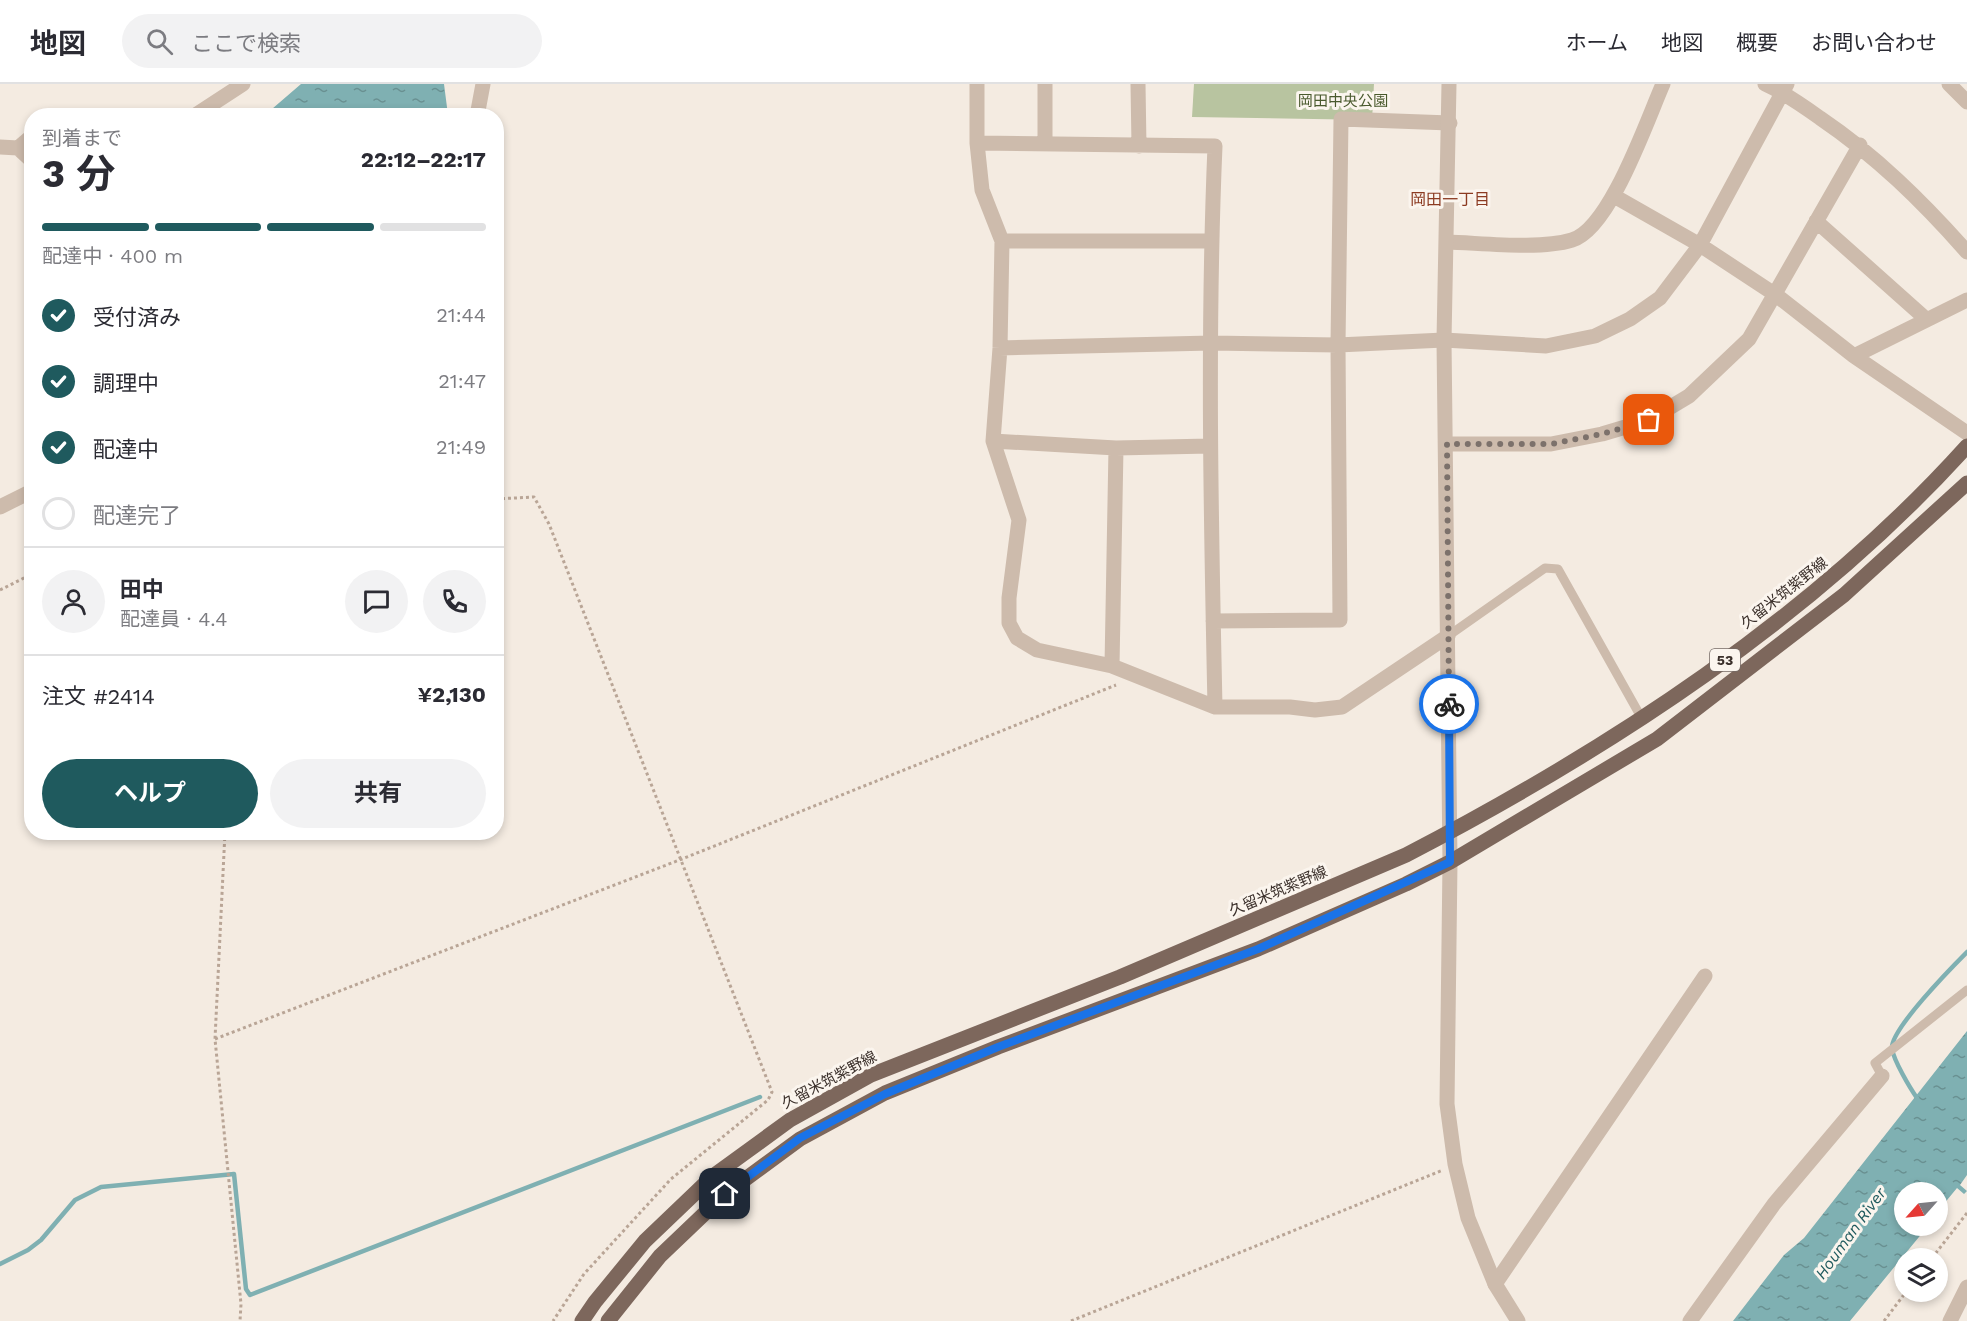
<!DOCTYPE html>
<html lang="ja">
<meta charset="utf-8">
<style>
:root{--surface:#fff;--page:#f2f2f3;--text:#2b2b33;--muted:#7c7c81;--line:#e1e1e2;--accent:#1f5a5e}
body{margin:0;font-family:"Work Sans","Noto Sans JP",sans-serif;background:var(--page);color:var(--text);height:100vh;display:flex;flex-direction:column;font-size:22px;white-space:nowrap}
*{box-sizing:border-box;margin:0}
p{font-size:20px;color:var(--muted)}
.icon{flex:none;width:33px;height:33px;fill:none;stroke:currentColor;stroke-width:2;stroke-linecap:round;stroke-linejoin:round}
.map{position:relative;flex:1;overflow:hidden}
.sheet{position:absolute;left:24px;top:24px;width:480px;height:732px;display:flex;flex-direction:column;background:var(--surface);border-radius:24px;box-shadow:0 3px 9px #0003}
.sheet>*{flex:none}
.needle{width:39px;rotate:243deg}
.fabs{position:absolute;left:1894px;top:1098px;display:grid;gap:12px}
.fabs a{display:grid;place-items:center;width:54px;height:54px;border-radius:50%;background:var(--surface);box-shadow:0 3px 9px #0003;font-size:30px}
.pin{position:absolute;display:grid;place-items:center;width:51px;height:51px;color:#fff;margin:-26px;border-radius:12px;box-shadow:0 3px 9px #0006}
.courier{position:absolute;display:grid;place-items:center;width:60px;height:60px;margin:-30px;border:4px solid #1a73e8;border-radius:50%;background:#fff;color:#222;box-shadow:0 2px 8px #0007}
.head em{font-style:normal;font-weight:700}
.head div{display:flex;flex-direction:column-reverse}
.head{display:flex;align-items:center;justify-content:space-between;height:102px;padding:0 18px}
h1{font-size:39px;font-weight:700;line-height:45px}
.bar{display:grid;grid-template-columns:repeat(4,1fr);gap:9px 6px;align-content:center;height:72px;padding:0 18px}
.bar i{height:8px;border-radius:4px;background:var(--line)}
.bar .current{background:var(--accent)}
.bar p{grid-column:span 4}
.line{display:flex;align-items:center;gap:15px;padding:0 18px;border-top:2px solid var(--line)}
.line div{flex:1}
.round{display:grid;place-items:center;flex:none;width:63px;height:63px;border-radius:32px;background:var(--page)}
ol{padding:0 18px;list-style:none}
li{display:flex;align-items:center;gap:18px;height:66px}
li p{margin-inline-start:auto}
li .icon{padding:6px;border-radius:50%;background:var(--accent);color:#fff;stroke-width:4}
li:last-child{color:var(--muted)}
li i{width:33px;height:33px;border:3px solid var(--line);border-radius:50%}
.button{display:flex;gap:12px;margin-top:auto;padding:12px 18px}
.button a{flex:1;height:69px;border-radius:36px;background:var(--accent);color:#fff;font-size:24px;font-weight:700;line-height:69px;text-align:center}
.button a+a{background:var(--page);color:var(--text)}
header{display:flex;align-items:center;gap:36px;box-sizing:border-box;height:84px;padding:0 30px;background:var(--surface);border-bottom:2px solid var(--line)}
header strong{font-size:28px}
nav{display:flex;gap:33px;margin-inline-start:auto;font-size:21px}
.search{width:420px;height:54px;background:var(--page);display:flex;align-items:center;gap:15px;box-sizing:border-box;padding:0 21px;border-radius:33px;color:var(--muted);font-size:22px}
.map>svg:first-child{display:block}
</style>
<header>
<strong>地図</strong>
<div class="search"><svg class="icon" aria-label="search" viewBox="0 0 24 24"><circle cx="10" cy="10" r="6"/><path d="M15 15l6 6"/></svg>ここで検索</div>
<nav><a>ホーム</a><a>地図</a><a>概要</a><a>お問い合わせ</a></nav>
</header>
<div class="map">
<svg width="1967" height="1237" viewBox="0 0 1967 1237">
<defs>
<pattern id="water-ripples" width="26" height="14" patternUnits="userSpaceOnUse" patternTransform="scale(1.5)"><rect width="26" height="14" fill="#7fb0b2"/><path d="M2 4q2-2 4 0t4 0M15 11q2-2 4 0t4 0" fill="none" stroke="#699091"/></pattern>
</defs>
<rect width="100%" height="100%" fill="#f4ebe1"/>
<path fill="#b8c4a0" d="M 1194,0 L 1374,0 L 1372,36 L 1192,33 Z"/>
<path fill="url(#water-ripples)" d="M 301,0 L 444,0 L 448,31 L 265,31 Z
M 1967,947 L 1967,1091 L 1960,1101 L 1967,1107 L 1964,1110 L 1957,1104 L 1938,1127 L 1938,1108 L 1905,1108 L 1905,1142 L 1928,1142 L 1850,1237 L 1733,1237 L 1784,1171 L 1804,1154 Z"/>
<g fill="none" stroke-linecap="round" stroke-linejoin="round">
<path stroke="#7fb0b2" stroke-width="4.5" d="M 1917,1014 C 1910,1004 1894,977 1892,965 C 1889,947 1952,883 1967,868
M 0,1180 L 28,1166 L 41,1156 L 75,1116 L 101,1103 L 234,1090 L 246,1205 L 250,1211 L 760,1013"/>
<path stroke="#b9a596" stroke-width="3" stroke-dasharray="3 3" stroke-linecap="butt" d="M 496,415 L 534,413 L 549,440 L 772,1008 L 768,1016 L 671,1095 L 584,1190 L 553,1237
M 0,506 L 32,490
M 225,748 L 215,955 L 241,1220 L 240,1237
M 215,955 L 682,775 L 1116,601
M 1932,1174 L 1967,1129
M 1071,1237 L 1443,1086
M 1884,1237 L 1906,1208"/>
<path stroke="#cdbbac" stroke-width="9" d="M 1448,552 L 1545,484 L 1558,485 L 1641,633
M 1882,992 L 1875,979 L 1967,906"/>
<path stroke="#cdbbac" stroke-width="15" d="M 977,0 L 977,59 L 982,106 L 1002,157 L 1000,264 L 993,357 L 1019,436 L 1009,514 L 1009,539 L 1017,554 L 1037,566 L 1112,582 L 1215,623 L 1290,623 L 1315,626 L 1342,623 L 1448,552
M 1045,0 L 1045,60
M 1138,0 L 1139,62
M 1765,0 C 1785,9 1802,21 1820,34 C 1876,72 1922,117 1967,168
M 194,32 L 243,0
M 477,32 L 483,0
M 977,59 L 1215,62 C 1207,249 1211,436 1215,623
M 0,63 L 18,64 L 32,77
M 18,64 L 32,52
M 1614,112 L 1700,161 L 1776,211 L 1854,272 L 1967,349
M 1816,137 L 1926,235
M 1002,157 L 1211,157
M 1447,158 C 1482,159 1540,166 1572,156 C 1610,145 1647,36 1663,0
M 1000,264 L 1212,259 L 1338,261 L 1444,256 L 1546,262 L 1595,252 L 1630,235 L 1660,214 L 1700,161 L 1787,0
M 1854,272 L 1967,216
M 993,357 L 1116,364 L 1210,362
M 1447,360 L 1551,360 L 1602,350 L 1649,336 L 1689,312 L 1749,255 L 1860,61
M 0,423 L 32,407
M 1213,537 L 1340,536 L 1338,261 L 1341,35 L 1450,39
M 1112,582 L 1116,364
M 1495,1200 L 1705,892
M 1690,1237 L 1774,1120 L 1882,992"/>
<path stroke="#cdbbac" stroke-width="15" d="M 1449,0 L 1444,256 L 1450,778 L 1447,1020 L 1455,1080 L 1468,1134 L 1495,1200 L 1518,1237
M 1949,0 L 1967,18
M 1950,1237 L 1967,1203"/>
<path stroke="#7d675c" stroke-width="15" d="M 582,1237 L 595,1218 L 645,1157 L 713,1092 L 790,1036 L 871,991 L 1120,893 L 1406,771 C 1610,665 1813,533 1967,362
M 608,1237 L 660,1172 L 725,1110 L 800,1055 L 885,1009 L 998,963 L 1258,865 L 1406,800 L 1450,778 L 1657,655 L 1844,511 L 1967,399"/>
</g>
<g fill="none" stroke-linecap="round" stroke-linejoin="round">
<path stroke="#7c716b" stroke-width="6" stroke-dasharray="0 10.8" d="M 1449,620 L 1447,360 L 1551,360 L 1602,350 L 1649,336"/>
<path stroke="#1a73e8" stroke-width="8" d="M 725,1110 L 800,1054 L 885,1010 L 998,963 L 1258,865 L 1450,778 L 1449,620"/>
</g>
<g text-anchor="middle" stroke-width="6" stroke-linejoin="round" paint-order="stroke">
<rect fill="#fbf5ee" stroke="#756b66" stroke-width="1.5" x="1710" y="565" width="30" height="22" rx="4.5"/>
<g font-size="14" font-weight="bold" fill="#3b302b">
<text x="1725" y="581">53</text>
</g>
<g font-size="15" fill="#4a5a2e" stroke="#fbf5ee">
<text x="1343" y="22">岡田中央公園</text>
</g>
<g font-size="15" fill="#3b302b" stroke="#fbf5ee">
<text transform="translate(1784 509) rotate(-38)" y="5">久留米筑紫野線</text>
<text transform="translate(1278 807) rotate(-23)" y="5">久留米筑紫野線</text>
<text transform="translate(829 996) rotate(-28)" y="5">久留米筑紫野線</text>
</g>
<g font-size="16" fill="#8c3b22" stroke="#fbf5ee">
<text x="1450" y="121">岡田一丁目</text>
</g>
<g font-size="16" font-style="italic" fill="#1f5a5e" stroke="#fbf5ee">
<text transform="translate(1850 1149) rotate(-54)" y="6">Houman River</text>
</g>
</g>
</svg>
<div class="fabs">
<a><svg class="needle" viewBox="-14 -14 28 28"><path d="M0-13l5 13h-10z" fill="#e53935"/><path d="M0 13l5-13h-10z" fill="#7c7c81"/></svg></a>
<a><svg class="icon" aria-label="layers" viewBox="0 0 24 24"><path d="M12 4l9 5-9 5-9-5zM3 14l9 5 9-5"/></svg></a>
</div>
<div class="pin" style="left:1649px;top:336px;background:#ea580c"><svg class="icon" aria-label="bag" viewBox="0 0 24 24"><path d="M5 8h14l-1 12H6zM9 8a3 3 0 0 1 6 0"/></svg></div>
<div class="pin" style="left:725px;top:1110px;background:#1f2937"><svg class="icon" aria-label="home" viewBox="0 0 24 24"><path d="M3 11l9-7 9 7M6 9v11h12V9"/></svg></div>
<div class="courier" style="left:1449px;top:620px"><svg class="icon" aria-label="bike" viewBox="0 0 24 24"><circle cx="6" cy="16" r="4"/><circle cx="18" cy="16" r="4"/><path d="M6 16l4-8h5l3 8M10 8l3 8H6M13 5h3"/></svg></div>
<section class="sheet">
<div class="head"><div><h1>3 分</h1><p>到着まで</p></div><em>22:12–22:17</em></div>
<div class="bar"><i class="current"></i><i class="current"></i><i class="current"></i><i></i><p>配達中 · 400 m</p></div>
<ol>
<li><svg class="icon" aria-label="check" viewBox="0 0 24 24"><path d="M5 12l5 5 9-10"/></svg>受付済み<p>21:44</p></li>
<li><svg class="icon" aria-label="check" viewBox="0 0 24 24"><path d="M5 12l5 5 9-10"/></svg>調理中<p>21:47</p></li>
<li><svg class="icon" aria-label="check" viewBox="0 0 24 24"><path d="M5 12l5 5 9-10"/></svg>配達中<p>21:49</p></li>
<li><i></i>配達完了</li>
</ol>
<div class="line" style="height:108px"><a class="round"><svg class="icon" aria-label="person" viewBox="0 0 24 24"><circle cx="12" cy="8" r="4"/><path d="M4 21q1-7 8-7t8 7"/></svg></a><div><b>田中</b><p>配達員 · 4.4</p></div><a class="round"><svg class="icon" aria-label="chat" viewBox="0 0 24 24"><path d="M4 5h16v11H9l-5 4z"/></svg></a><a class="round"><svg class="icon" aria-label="phone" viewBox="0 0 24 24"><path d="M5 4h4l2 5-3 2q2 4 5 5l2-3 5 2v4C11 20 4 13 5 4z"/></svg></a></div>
<div class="line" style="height:78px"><div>注文 #2414</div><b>¥2,130</b></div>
<div class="button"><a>ヘルプ</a><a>共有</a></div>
</section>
</div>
